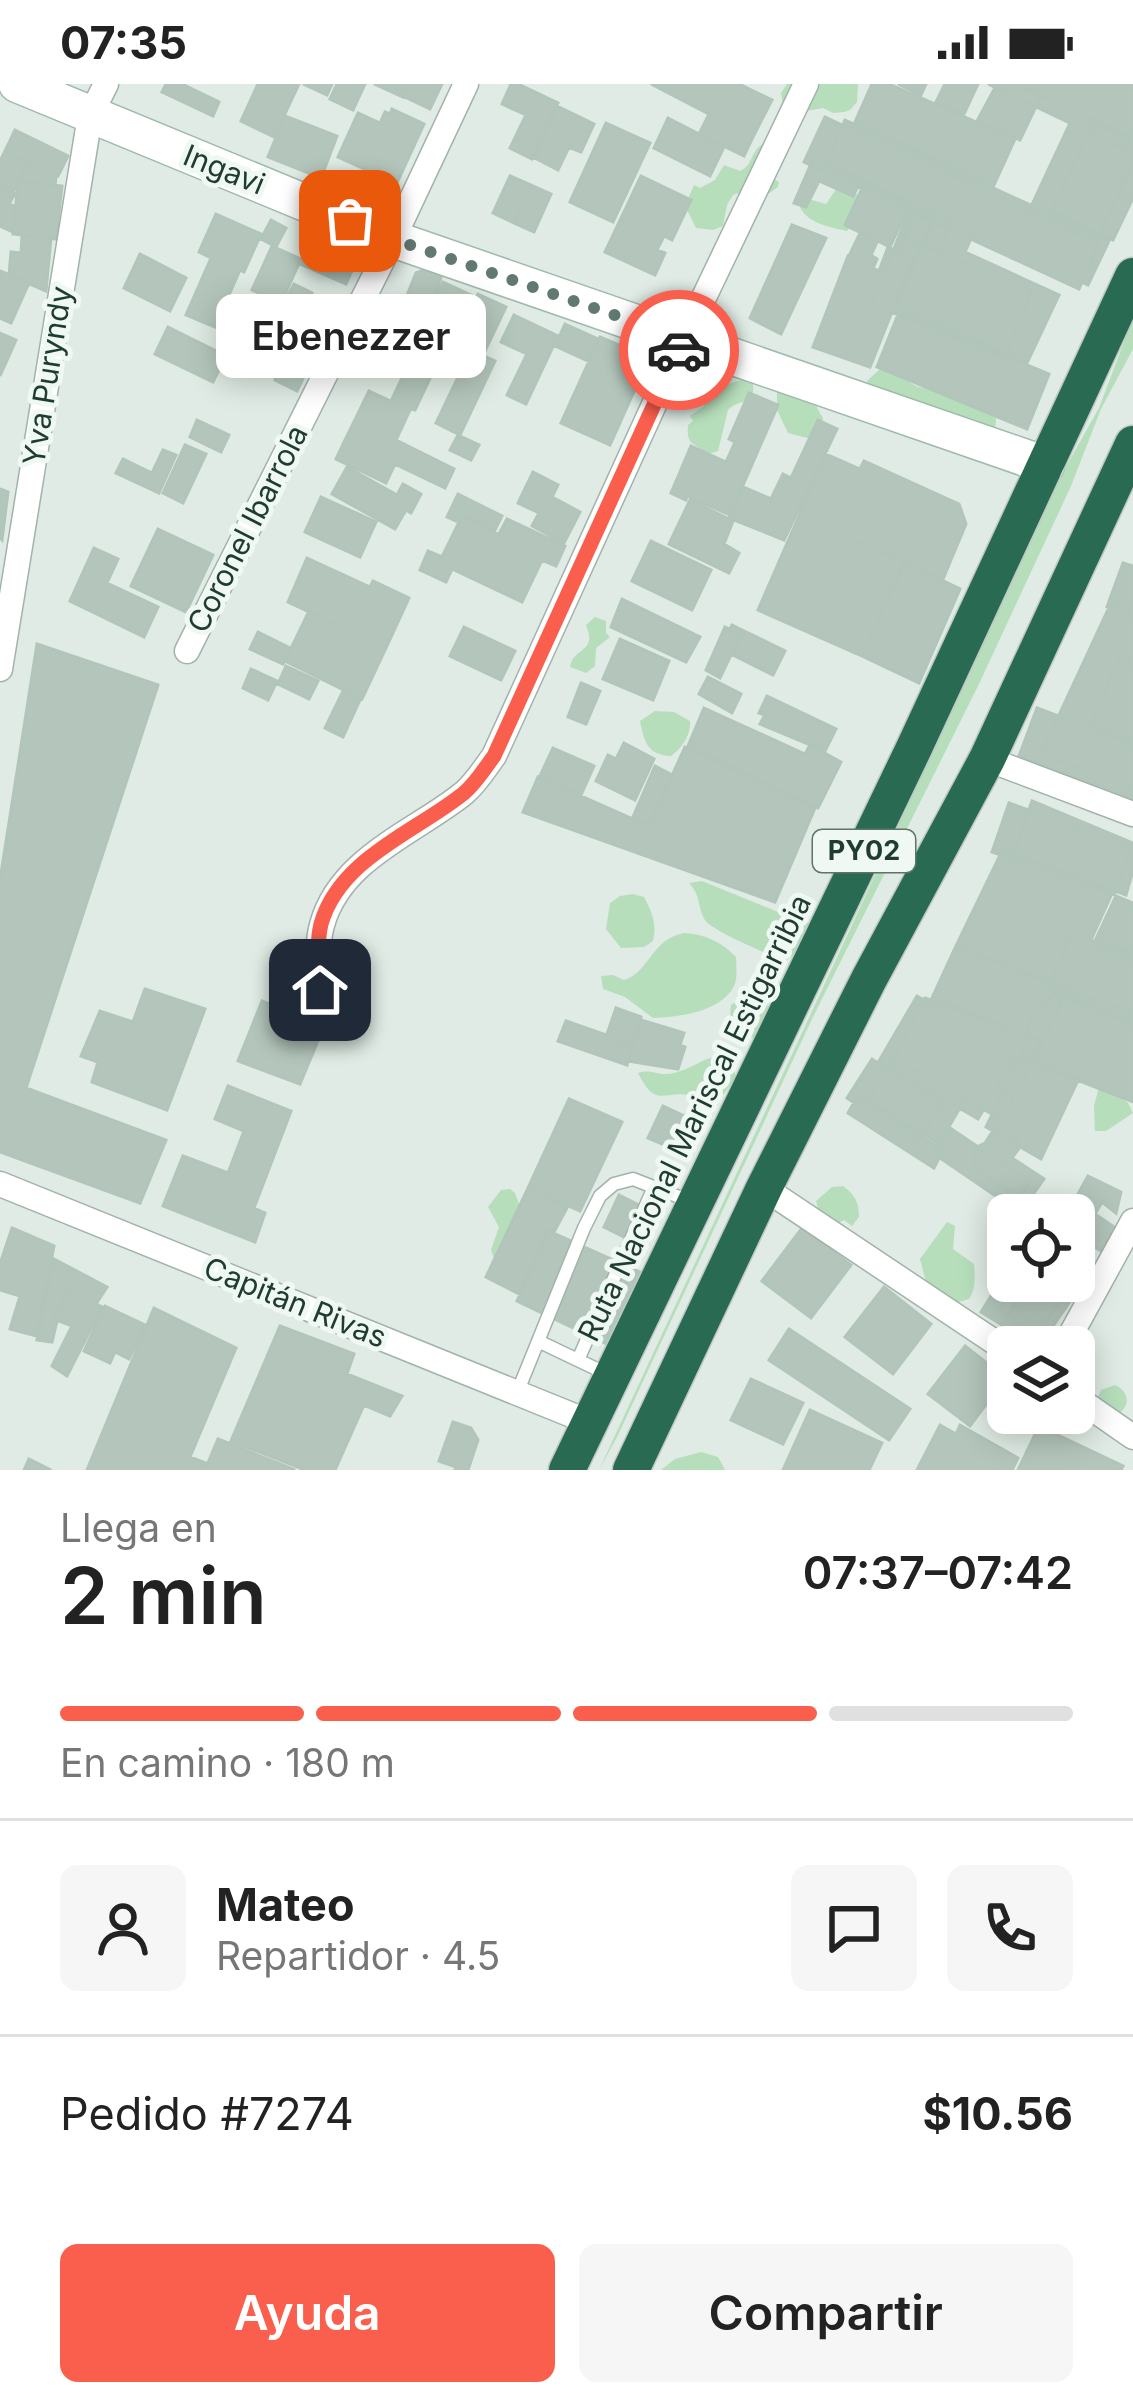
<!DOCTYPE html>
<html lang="es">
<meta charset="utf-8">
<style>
:root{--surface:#fff;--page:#f6f6f6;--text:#222;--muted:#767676;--line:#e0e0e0;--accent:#fa5e4d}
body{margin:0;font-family:Inter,sans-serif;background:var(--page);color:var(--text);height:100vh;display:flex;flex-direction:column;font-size:45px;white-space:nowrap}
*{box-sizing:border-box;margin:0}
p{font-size:39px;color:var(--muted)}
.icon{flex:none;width:66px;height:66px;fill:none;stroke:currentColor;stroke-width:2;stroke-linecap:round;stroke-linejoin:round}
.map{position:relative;height:1386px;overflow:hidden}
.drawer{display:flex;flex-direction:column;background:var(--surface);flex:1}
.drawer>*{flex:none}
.buttons{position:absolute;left:987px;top:1110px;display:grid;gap:24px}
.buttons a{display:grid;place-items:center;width:108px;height:108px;border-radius:18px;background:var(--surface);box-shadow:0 6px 30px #0003;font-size:60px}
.pin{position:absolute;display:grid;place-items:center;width:102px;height:102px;color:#fff;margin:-51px;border-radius:24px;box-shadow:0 6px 18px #0006}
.courier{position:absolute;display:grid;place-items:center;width:120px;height:120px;margin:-60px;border:9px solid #fa5e4d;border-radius:50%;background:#fff;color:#222;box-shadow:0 3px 15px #0007}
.bubble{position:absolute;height:84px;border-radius:18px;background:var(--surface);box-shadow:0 6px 30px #0003;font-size:39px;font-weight:600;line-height:84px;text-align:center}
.head em{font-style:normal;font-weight:600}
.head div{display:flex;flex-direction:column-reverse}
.head{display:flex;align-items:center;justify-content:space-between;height:204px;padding:0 60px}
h1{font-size:78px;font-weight:600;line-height:90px}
.bar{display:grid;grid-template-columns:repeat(4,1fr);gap:18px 12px;align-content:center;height:144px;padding:0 60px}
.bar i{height:15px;border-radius:9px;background:var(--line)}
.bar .selected{background:var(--accent)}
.bar p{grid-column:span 4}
.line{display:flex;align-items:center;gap:30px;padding:0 60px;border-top:3px solid var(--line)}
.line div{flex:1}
.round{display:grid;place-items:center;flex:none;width:126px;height:126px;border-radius:18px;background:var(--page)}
.button{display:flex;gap:24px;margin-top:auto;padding:24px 60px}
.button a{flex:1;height:138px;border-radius:18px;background:var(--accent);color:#fff;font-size:48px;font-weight:600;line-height:138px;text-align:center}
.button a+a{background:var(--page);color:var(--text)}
.status{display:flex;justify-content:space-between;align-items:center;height:84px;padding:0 60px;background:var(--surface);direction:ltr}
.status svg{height:33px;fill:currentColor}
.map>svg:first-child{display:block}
</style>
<div class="status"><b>07:35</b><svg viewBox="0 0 49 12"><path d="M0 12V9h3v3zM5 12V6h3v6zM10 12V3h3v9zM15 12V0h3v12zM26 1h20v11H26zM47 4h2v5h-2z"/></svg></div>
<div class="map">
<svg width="1133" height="1386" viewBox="0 0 1133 1386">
<rect width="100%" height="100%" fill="#dfebe4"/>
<path fill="#b6debb" d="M 787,0 L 858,0 L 857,18 L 850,26 L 844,28 L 833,29 L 823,24 L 806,27 L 783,21 L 781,9 Z
M 768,57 L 769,92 L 779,98 L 778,103 L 758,117 L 742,114 L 738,109 L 733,111 L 727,121 L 723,142 L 713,146 L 696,144 L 685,122 L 694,101 L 700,104 L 715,96 L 724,81 L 740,87 C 757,78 747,67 768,57 Z
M 837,104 L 853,106 L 859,113 L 852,140 L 847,147 C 829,143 806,139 799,121 L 809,115 L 826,120 Z
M 1133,234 L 1133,265 L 1101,325 L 1071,402 L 978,602 L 812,935 L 617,1353 L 599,1386 L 1059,395 L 1099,324 Z
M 892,283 C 904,288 905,297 916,302 C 928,307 963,302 977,302 C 989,319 1005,333 990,352 L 880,320 L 867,297 L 880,285 Z
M 744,295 L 753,300 C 756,321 738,315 728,326 L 718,367 L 708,370 C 694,358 686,362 688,341 L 693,337 L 690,332 L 704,322 L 705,300 L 716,304 Z
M 777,307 L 817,311 L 817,324 L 823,334 L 821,347 L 811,355 L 788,349 L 777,326 Z
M 595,533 L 606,537 L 606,549 L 610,553 L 596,564 L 595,582 L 586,589 L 570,583 C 573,563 598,569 586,541 Z
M 655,627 L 674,628 L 690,637 C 691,651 682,664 671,672 C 647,671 644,657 640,637 Z
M 702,797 L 778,828 L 801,832 L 809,840 C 808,856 799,867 786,877 C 772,872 710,846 705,836 C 697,822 701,811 689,799 Z
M 633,810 L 644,813 C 652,828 657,840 653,857 L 644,863 L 621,864 L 606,845 L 610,819 L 620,812 Z
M 684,849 C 704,850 722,858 736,873 C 736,883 738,893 734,902 C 721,928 679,933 653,934 L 625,913 L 603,905 L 601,892 L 613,891 L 624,896 C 650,888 651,855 684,849 Z
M 769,898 L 773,902 L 767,917 L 769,934 L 757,954 C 736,953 728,941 731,921 L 741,915 L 760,915 Z
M 716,972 L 727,974 L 735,983 L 735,995 L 720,1015 C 706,1018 703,1012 690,1011 C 661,1007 656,1024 638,989 C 651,985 655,991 668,990 C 684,989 700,976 716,972 Z
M 1100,999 L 1128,1019 L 1133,1029 L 1106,1047 L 1095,1047 L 1094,1022 Z
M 843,1102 C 855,1111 859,1118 859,1133 L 852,1142 L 844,1136 L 835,1141 L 821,1135 L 816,1117 L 832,1103 Z
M 510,1105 L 515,1109 L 521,1126 L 499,1177 L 494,1174 L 491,1166 L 499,1143 L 488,1123 L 501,1106 Z
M 947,1138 L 955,1142 L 953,1165 L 974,1180 C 975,1193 976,1204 969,1215 L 952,1220 L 928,1206 L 920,1175 Z
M 1115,1301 C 1129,1307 1131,1322 1118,1330 L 1097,1315 L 1101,1306 Z
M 701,1368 L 718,1373 L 725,1386 L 661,1386 L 675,1375 Z"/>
<path fill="#b4c6bc" stroke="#b1c5ba" stroke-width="3" d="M 166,0 L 182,0 L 219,18 L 213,32 L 162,8 Z
M 258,0 L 299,0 L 274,53 L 241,37 Z
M 303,0 L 332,0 L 327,11 Z
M 337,0 L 365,0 L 353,26 L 330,15 Z
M 374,0 L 409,0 L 403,13 Z
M 409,0 L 442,0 L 430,25 L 403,12 Z
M 511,0 L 518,0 L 558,19 L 532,75 L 510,64 L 526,31 L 502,20 Z
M 651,0 L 739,0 L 772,16 L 753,53 Z
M 872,0 L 889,0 L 1015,55 L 994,101 L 855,38 Z
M 898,0 L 926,0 L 921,11 Z
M 945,0 L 978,0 L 964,30 L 936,18 Z
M 988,0 L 1133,0 L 1133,69 Z
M 997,0 L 1010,0 L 1041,12 L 1020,56 L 977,37 Z
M 1017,0 L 1133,0 L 1133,54 L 1063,21 Z
M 557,22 L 594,40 L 581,68 L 569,63 L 558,86 L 535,74 Z
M 392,25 L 424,40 L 391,112 L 359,97 L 364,85 L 338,73 L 358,29 L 380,39 L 385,28 L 390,30 Z
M 709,30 L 753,53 L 744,72 L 699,50 Z
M 285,32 L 337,52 L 321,94 L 268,73 Z
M 825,33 L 1099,160 L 1079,205 L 804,78 Z
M 668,34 L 724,63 L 710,92 L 654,64 Z
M 845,36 L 1109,157 L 1088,201 L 826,79 Z
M 606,39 L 650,59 L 613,138 L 570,118 Z
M 1070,39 L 1133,69 L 1133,79 L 1096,158 L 1029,127 Z
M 1093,39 L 1133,57 L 1133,114 L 1113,156 L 1052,127 Z
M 15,46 L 68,72 L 58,92 L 5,67 Z
M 5,67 L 27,77 L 14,106 L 0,99 L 0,77 Z
M 813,75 L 861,97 L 853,112 L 819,97 L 806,123 L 794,119 Z
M 27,77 L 56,92 L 55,102 L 18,97 Z
M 510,92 L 531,101 L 514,139 L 493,129 Z
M 641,92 L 691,116 L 672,156 L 664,152 L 657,166 L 665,169 L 655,191 L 605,168 Z
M 18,97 L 62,102 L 56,155 L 13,150 Z
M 864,100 L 910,120 L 890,163 L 845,141 Z
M 0,101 L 15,109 L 9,120 L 0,116 Z
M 531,101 L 551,110 L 534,148 L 514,139 Z
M 0,116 L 16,123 L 13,148 L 0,142 Z
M 917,126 L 934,133 L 915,175 L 898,167 Z
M 909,128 L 948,144 L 938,167 L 899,152 Z
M 216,130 L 261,150 L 244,188 L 240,186 L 215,243 L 186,231 L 211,174 L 199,168 Z
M 936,131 L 974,148 L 965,168 L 1059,211 L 1027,279 L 897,219 Z
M 271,136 L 286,144 L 276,163 L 261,155 Z
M 792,141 L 826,154 L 781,250 L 750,234 Z
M 315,146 L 361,167 L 346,200 L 300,180 Z
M 860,149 L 877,158 L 871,171 L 877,175 L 873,184 L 849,172 Z
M 22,151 L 51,154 L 46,207 L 9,191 L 11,168 L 21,169 Z
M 899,152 L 1032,206 L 1004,274 L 872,220 Z
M 272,162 L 301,175 L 281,219 L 252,206 Z
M 888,163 L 913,175 L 870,283 L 813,263 L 848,172 L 879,187 Z
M 140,170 L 186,194 L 170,227 L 124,204 Z
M 426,185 L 442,191 L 428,228 L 404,219 L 416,189 Z
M 0,187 L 29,199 L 11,239 L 0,234 Z
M 443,198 L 471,211 L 455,244 L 427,231 Z
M 294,200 L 312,209 L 298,236 L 280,226 Z
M 478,210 L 506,223 L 484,269 L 457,256 Z
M 306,220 L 332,233 L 325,249 L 298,236 Z
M 282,227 L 296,235 L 290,246 L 276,239 Z
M 899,228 L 1049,290 L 1027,345 L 877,283 Z
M 514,231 L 558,252 L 526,320 L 507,311 L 527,270 L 501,258 Z
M 431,233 L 454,244 L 415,326 L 392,315 Z
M 302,238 L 325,249 L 297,307 L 275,296 Z
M 565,240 L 598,255 L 588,277 L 555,262 Z
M 168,243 L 226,272 L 213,298 L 155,270 Z
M 0,249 L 16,256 L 0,292 Z
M 600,253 L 649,274 L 610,361 L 561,339 Z
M 263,265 L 285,276 L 276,294 L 254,283 Z
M 471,266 L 495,277 L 460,351 L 436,339 Z
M 369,307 L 410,326 L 396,356 L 454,385 L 445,404 L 345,356 Z
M 749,309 L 778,321 L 730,431 L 687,412 L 686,416 L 671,409 L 691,362 L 726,378 L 735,358 L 729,355 Z
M 197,336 L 229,351 L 221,368 L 190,353 Z
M 818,336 L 837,345 L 784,456 L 729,434 L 743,403 L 771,415 L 783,390 L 791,394 Z
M 458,351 L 479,361 L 471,376 L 450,366 Z
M 345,356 L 395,380 L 386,399 L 336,375 Z
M 185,361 L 206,370 L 183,419 L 163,409 Z
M 163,366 L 176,371 L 159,409 L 116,389 L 123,375 L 152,389 Z
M 826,370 L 860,385 L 864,377 L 959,420 L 966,440 L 943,495 L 799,432 Z
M 347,383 L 397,411 L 403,400 L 421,410 L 411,429 L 406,426 L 395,445 L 332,410 Z
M 533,388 L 558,401 L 552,413 L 580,428 L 564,459 L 532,442 L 539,429 L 518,419 Z
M 0,405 L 8,408 L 2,456 L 0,454 Z
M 458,410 L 502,432 L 495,446 L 460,429 L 456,437 L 447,433 Z
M 321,413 L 376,438 L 360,473 L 305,448 Z
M 690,416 L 733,437 L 724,460 L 739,469 L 729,489 L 669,460 Z
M 462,432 L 499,450 L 507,435 L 565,462 L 556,482 L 542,476 L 522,518 L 452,485 L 446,498 L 420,486 L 428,467 L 442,473 Z
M 799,432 L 905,478 L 862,572 L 758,526 Z
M 158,445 L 213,471 L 186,528 L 131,502 Z
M 651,457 L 711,486 L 692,526 L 632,497 Z
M 94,464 L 118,475 L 107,499 L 158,523 L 144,553 L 70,517 Z
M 307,474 L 370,503 L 373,497 L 409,514 L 386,564 L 288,518 Z
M 905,478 L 960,505 L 919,599 L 862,572 Z
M 1123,479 L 1133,482 L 1133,533 L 1107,523 Z
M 622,515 L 700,553 L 686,578 L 611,543 Z
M 1112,517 L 1133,525 L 1133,704 L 1041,670 Z
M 309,527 L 386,564 L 362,615 L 285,577 Z
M 732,541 L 785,567 L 773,591 L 733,571 L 742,549 L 730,545 Z
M 464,543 L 515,567 L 501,596 L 450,572 Z
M 725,543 L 741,550 L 720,594 L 706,586 Z
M 258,548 L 290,564 L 283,580 L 250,565 Z
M 620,555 L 669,577 L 653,616 L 603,595 Z
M 37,560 L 158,601 L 26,1004 L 166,1056 L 140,1119 L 0,1068 L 0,796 Z
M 1119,574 L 1133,579 L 1133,659 L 1091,641 Z
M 286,582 L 318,597 L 309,615 L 278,600 Z
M 251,585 L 277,597 L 268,616 L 243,604 Z
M 708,593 L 741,610 L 732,629 L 699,610 Z
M 581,599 L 600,607 L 586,640 L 568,633 Z
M 343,607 L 360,616 L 343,653 L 325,644 Z
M 767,612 L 836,645 L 825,667 L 760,640 L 765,631 L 759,629 Z
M 704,624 L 805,670 L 810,661 L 841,678 L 818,724 L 688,662 Z
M 1037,624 L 1133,660 L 1133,714 L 1019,672 Z
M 624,659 L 654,675 L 635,716 L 596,697 L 608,671 L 616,675 Z
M 685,663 L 815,724 L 775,818 L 523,728 L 538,693 L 649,742 Z
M 553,664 L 594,682 L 581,711 L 540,692 Z
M 655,682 L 672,691 L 649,741 L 633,733 Z
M 1032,717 L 1133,759 L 1133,787 L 1126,811 L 1013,770 Z
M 1009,719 L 1131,762 L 1114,810 L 992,768 Z
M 1003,765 L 1113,807 L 1091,856 L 1133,872 L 1133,930 L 956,862 Z
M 1116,812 L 1133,819 L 1133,869 L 1096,855 Z
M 1068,854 L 1133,878 L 1133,939 L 1050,905 Z
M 956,862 L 1067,906 L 1042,957 L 932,914 Z
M 145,905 L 205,925 L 167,1026 L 92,998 L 98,978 L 81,972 L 100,927 L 133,938 Z
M 1054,910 L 1133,940 L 1133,1018 L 1021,974 L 1029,938 Z
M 917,912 L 1016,971 L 978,1035 L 879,977 Z
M 925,914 L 1042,957 L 1002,1036 L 894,974 Z
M 262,917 L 324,942 L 300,1000 L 238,977 Z
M 616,924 L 641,933 L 631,962 L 606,953 Z
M 641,936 L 684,949 L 680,961 L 685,963 L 678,985 L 628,977 Z
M 566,937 L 606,951 L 605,954 L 631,963 L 627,981 L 558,957 Z
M 1020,973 L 1079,994 L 1041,1075 L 986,1043 Z
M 894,974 L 965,1015 L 939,1060 L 868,1016 Z
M 872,975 L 941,1021 L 916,1060 L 847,1014 Z
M 228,1002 L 291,1027 L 254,1124 L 265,1129 L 255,1158 L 163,1122 L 183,1072 L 228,1089 L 244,1047 L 215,1035 Z
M 857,1013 L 943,1066 L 934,1084 L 848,1029 Z
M 569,1015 L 622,1038 L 580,1127 L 528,1104 Z
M 663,1022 L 693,1036 L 679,1067 L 648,1054 Z
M 998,1039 L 1020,1051 L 1014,1060 L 1020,1063 L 1012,1074 L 1044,1095 L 1027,1119 L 974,1084 L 975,1064 L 985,1059 Z
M 950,1044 L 1030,1098 L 1013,1124 L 933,1069 Z
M 1088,1092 L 1121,1108 L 1116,1129 L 1102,1118 L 1095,1130 L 1114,1143 L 1101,1167 L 1074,1149 L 1074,1131 L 1050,1131 L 1062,1112 L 1073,1119 Z
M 528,1104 L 567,1124 L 554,1148 L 548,1145 L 519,1210 L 486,1193 Z
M 619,1111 L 651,1127 L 636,1159 L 604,1143 Z
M 12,1144 L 54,1162 L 36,1252 L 10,1245 L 20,1212 L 0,1206 L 0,1180 Z
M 802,1144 L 851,1181 L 811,1234 L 762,1197 Z
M 549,1147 L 642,1189 L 609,1261 L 517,1217 Z
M 54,1175 L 107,1203 L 96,1220 L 68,1205 L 53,1235 L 57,1237 L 52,1258 L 37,1256 Z
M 1074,1175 L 1091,1187 L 1042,1258 L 1000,1225 L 1015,1197 L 1074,1197 Z
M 1008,1185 L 1008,1197 L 1030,1197 L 1002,1241 L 981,1228 Z
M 1074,1185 L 1081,1190 L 1029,1261 L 1002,1241 L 1034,1197 L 1074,1197 Z
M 884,1203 L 931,1240 L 893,1290 L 845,1253 Z
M 68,1206 L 102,1223 L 67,1292 L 52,1282 L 72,1242 L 54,1235 Z
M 105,1222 L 145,1241 L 129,1275 L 115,1268 L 110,1279 L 84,1267 Z
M 154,1224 L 236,1264 L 190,1373 L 206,1379 L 203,1386 L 87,1386 Z
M 280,1242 L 354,1270 L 347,1290 L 402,1312 L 390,1332 L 364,1321 L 335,1386 L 305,1386 L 231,1357 Z
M 789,1245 L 910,1325 L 889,1356 L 769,1276 Z
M 965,1262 L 1006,1294 L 970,1342 L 928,1310 Z
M 751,1295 L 803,1319 L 783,1360 L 731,1336 Z
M 810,1326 L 882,1359 L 869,1386 L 783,1386 Z
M 453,1338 L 471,1344 L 478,1356 L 468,1386 L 455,1386 L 456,1383 L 439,1377 Z
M 940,1341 L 956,1350 L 960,1341 L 1018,1374 L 1012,1386 L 917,1386 Z
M 1039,1342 L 1123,1382 L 1121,1386 L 1018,1386 Z
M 218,1355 L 295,1386 L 205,1386 Z
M 29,1375 L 51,1386 L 24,1386 Z"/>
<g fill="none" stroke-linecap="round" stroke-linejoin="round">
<defs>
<path id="lane" d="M 538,1257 L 607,1290
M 578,1276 L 654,1103
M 517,1309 L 584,1144 L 600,1112 L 614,1100 L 633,1095 L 692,1118"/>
<path id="street" d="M 187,567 L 393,155 L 466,0
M 0,585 L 90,32 L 106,0
M 987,675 L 1133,730
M 320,906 C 319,885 316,862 322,841 C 340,774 416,748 464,709 C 476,699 485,684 494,672 L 684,255 L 806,0
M 0,1100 L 589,1338
M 764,1104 L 1008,1267
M 1064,1263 L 1133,1137
M 1074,1312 L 1133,1353"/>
<path id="secondary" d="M 17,0 L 393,155 L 1046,381"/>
<path id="highway" d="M 567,1386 L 914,664 L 1133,192
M 631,1386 L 764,1104 L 869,895 L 987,675 L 1133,360"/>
</defs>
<use href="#lane" stroke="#a2b3aa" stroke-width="15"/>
<use href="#street" stroke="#a2b3aa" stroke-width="27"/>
<use href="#secondary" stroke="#9fbaad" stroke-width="39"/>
<use href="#highway" stroke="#c0c8c5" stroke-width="39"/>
<use href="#lane" stroke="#fff" stroke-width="12"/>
<use href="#street" stroke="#fff" stroke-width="24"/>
<use href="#secondary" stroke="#fff" stroke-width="36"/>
<use href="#highway" stroke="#296a53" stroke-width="36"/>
</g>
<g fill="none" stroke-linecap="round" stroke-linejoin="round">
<path stroke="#62796f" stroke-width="12" stroke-dasharray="0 21.6" d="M 350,137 L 393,155 L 684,255 L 679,266"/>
<path stroke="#fa5e4d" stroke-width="15" d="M 320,906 C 319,885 316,861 321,840 C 340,774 416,748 464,709 C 476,699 485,684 494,672 L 679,266"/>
</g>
<g text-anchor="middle" stroke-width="10" stroke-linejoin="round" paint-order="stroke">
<rect fill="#eff8f2" stroke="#5d746a" stroke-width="3" x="813" y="746" width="102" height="42" rx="9"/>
<g font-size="27" font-weight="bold" fill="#1f3c30">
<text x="864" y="776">PY02</text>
</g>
<g font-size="30" fill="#1f3c30" stroke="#eff8f2">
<text transform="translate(224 86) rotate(22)" y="10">Ingavi</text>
<text transform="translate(48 292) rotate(-81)" y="10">Yva Puryndy</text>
<text transform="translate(248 445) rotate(-63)" y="10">Coronel Ibarrola</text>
<text transform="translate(695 1034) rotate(-64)" y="10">Ruta Nacional Mariscal Estigarribia</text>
<text transform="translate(295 1219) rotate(22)" y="10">Capitán Rivas</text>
</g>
</g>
</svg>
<div class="buttons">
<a><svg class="icon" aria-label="locate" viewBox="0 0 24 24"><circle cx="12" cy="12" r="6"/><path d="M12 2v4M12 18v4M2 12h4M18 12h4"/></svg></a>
<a><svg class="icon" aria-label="layers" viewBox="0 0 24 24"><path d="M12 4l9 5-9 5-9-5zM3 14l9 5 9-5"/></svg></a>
</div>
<div class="pin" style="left:350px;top:137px;background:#ea580c"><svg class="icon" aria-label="bag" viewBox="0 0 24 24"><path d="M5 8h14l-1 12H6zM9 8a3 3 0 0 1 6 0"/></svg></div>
<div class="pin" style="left:320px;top:906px;background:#1f2937"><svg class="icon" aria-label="home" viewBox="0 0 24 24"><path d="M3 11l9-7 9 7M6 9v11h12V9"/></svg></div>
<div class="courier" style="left:679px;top:266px"><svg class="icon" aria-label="car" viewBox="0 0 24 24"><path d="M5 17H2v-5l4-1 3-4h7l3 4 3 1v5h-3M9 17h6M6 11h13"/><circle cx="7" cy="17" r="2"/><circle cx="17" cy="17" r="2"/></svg></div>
<div class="bubble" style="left:216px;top:210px;width:270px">Ebenezzer</div>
</div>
<section class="drawer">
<div class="head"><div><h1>2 min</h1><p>Llega en</p></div><em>07:37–07:42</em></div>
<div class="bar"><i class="selected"></i><i class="selected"></i><i class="selected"></i><i></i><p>En camino · 180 m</p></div>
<div class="line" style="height:216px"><a class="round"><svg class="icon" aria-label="person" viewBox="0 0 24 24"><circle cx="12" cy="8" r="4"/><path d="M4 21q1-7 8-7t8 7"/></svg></a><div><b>Mateo</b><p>Repartidor · 4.5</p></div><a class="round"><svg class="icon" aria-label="chat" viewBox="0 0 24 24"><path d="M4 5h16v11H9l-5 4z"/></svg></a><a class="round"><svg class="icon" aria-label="phone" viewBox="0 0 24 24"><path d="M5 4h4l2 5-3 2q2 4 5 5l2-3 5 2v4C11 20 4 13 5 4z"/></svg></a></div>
<div class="line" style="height:156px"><div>Pedido #7274</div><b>$10.56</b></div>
<div class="button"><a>Ayuda</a><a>Compartir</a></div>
</section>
